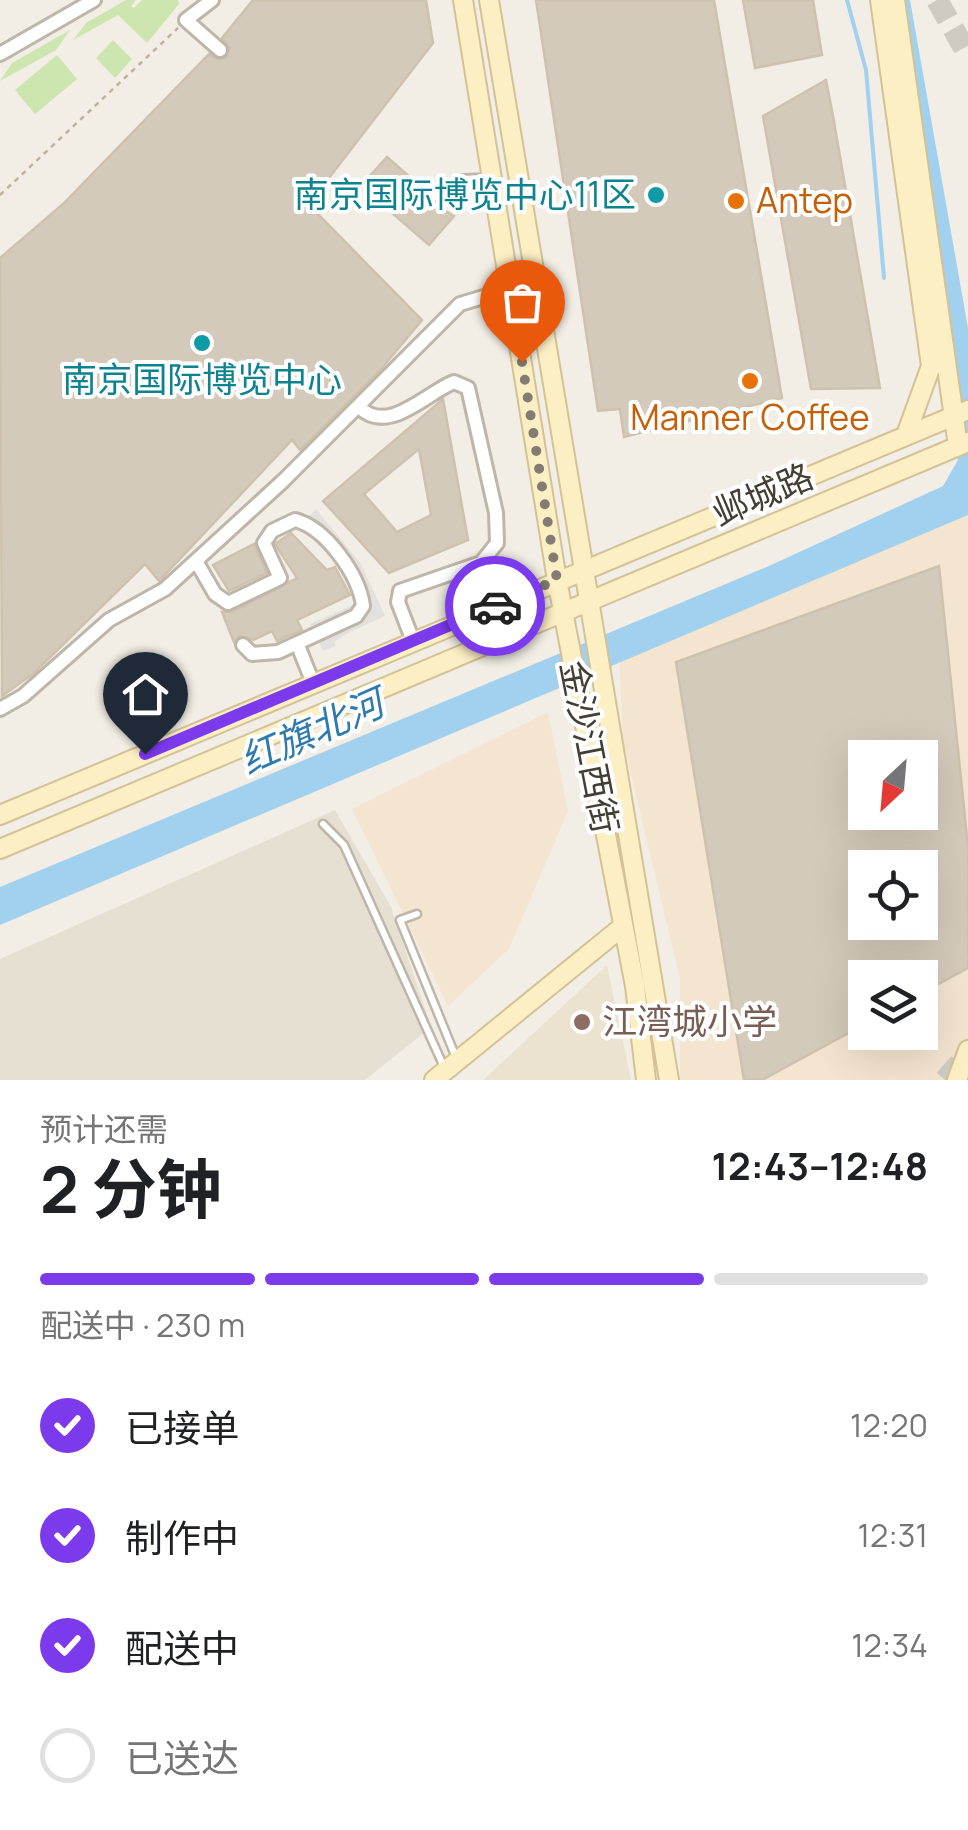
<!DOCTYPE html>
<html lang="zh">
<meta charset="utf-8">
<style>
:root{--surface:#fff;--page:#f6f6f6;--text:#202124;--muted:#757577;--line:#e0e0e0;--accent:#7c3aed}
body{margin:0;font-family:Manrope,"Noto Sans SC",sans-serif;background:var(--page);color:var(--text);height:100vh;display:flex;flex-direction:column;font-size:38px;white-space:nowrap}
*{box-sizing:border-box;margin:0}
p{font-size:32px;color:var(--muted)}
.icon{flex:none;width:55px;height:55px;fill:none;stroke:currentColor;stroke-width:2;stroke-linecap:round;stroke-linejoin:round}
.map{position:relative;height:1080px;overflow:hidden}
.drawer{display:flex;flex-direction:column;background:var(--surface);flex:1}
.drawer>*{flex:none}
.needle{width:65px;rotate:206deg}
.controls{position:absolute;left:848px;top:740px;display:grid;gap:20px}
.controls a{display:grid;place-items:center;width:90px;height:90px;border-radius:0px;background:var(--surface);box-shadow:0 10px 40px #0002;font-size:50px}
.pin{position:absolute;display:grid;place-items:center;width:85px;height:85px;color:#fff;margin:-102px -42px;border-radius:50% 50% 50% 0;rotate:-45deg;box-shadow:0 0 10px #0007}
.pin .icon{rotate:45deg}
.courier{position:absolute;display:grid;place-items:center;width:100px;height:100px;margin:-50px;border:8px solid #7c3aed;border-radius:50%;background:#fff;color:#222;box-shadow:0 2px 12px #0007}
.head em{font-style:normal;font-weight:700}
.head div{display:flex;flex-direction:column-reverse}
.head{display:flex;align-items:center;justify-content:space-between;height:170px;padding:0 40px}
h1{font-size:65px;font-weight:700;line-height:75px}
.bar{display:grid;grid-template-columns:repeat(4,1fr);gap:15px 10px;align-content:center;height:120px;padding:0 40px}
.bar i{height:12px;border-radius:8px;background:var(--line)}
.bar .active{background:var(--accent)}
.bar p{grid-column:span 4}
ol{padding:0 40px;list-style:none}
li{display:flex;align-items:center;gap:30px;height:110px}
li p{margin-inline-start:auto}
li .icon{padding:10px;border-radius:50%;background:var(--accent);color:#fff;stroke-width:4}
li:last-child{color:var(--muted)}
li i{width:55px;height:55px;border:5px solid var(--line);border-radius:50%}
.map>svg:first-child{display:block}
</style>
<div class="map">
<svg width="968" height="1080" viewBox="0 0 968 1080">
<rect width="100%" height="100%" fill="#f2eee5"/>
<path fill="#e6e0d3" d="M 335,810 L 391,907 L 431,1027 L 365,1080 L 0,1080 L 0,959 Z"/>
<path fill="#f4e5d0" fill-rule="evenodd" d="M 968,509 L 968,1047 L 957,1080 L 680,1080 L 680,979 L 623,741 L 619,652 ZM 865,758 L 920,758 L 920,812 L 865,812 ZM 865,868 L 920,868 L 920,922 L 865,922 ZM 865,978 L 920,978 L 920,1032 L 865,1032 Z
M 548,712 L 568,811 L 509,949 L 448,1006 L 352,809 Z"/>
<path fill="#ebe3cf" d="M 607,965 L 631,1080 L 483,1080 Z"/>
<path fill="#cde6af" d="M 126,0 L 136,0 L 131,7 L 134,8 L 142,0 L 178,0 L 179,4 L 147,43 L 118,15 L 73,40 L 86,23 Z
M 70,30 L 56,50 L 0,81 L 12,63 Z
M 113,40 L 132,59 L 115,78 L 96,58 Z
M 57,55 L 77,79 L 35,114 L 15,90 Z"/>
<path fill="#e3e1dd" d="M 316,509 L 361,564 L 385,616 L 346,634 L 334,642 L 336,646 L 323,651 L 310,624 L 362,601 L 341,559 L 303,522 Z"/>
<path fill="#a2d0ef" d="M 876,0 L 910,0 L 968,328 L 968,515 L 0,925 L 0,887 L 769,566 L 943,486 L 958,460 Z"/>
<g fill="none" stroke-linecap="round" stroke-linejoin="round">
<path stroke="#a2d0ef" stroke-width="4" d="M 847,0 L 866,70 L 884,278"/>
</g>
<path fill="#d4cabb" stroke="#cec2ae" stroke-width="2.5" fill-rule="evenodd" d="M 253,0 L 426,0 L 433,43 L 322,187 L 319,183 L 305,201 L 422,320 L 382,368 L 300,450 L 292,440 L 159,581 L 145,564 L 34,673 L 2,696 L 0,258 L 63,204 L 209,54 L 219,60 L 227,57 L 230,48 L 222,38 Z
M 536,0 L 714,0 L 782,398 L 624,437 L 620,409 L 598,411 Z
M 743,0 L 813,0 L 822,55 L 755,68 Z
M 826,80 L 833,116 L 880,388 L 811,389 L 763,116 Z
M 387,157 L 428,193 L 432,203 L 454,216 L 429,245 L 361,186 Z
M 443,399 L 468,540 L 389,573 L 323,501 ZM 419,449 L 431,515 L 397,532 L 364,494 Z
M 291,533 L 327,570 L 335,567 L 350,595 L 297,620 L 302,630 L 277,641 L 272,631 L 253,640 L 240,636 L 234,642 L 222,612 L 232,612 L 297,578 L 275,544 Z
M 254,544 L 267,573 L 229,591 L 213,565 Z
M 939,566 L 968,847 L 968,968 L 920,994 L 920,978 L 865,978 L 865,1024 L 762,1080 L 744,1080 L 676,662 ZM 865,758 L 920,758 L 920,812 L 865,812 ZM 865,868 L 920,868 L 920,922 L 865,922 Z"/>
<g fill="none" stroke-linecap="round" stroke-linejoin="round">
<path stroke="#cfcbc2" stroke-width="22" stroke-dasharray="22 11" stroke-linecap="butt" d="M 937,0 L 968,55
M 945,1080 L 968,1054"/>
<defs>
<path id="lane" d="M 323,824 L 344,845 L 444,1067
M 417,914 L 400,920 L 457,1060"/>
<path id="street" d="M 186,20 L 220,50
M 186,20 L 212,0
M 0,54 L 94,0
M 438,195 L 462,182 L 492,181
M 359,407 C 388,436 426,393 454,382 L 468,388 L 496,513 L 497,543 L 481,563 L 400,591 L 398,602 L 413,641
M 196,561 L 215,594 L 228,603 L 280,578 L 264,543 L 272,531 L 295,520 C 326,528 359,575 363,606 L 356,616 L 278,652 L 252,654 L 243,645
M 297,643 L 313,683
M 0,709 L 23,696 L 109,620 L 165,589 L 283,481 L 460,304 L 510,289"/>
<path id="secondary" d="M 463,0 L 557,580 L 635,986 L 646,1080
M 489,0 L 669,1080
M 880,0 L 931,366 L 906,435
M 895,0 L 958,446
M 0,815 L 968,410
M 0,849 L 968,442
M 434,1080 L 622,927
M 957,1080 L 968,1050"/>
</defs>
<use href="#lane" stroke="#beb6a8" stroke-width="11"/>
<use href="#street" stroke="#beb6a8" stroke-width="18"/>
<use href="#secondary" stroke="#d2c296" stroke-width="22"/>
<path stroke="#bfb29a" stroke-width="2.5" stroke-dasharray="5 5" stroke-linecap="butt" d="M 0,195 L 178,28"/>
<use href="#lane" stroke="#fff" stroke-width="6"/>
<use href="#street" stroke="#fff" stroke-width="12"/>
<use href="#secondary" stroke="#fdefc4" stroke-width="18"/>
</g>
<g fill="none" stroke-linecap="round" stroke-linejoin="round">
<path stroke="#827c73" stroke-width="10" stroke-dasharray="0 18" d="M 495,606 L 557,580 L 522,362"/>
<path stroke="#7c3aed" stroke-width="12" d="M 145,754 L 495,606"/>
</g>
<g fill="#0f9aa8" stroke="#fff" stroke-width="4">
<circle cx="656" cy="195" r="10"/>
<circle cx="202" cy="343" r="10"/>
</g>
<g fill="#e8710a" stroke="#fff" stroke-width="4">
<circle cx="736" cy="201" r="10"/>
<circle cx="750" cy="381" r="10"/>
</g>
<circle fill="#8d6e63" stroke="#fff" stroke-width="4" cx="582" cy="1022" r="10"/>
<g text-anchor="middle" stroke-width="8" stroke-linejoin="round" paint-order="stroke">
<g font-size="35" fill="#0d838f" stroke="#fff" text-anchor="end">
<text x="636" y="207">南京国际博览中心11区</text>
<text x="202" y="392" text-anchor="middle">南京国际博览中心</text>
</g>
<g font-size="35" fill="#c56008" stroke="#fff" text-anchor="start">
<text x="756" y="213">Antep</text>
<text x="750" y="430" text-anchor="middle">Manner Coffee</text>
</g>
<g font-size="35" fill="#453e35" stroke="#fff">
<text transform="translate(763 495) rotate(-23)" y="12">邺城路</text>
<text transform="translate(589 747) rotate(79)" y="12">金沙江西街</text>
</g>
<g font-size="35" fill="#785e54" stroke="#fff" text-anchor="start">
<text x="602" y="1034">江湾城小学</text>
</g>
<g font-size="38" font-style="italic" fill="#307aae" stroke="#fff">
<text transform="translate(312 732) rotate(-24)" y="13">红旗北河</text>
</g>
</g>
</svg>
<div class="controls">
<a><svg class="needle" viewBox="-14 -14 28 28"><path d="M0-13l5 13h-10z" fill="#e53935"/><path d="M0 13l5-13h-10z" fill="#757577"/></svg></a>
<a><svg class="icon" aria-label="locate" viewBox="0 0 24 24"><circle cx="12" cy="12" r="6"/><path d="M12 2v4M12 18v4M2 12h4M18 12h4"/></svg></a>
<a><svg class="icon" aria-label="layers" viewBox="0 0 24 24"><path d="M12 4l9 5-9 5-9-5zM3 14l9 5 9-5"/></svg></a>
</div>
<div class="pin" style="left:522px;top:362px;background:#ea580c"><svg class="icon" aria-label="bag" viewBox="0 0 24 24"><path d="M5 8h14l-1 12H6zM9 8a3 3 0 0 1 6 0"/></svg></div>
<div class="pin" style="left:145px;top:754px;background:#1f2937"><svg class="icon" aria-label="home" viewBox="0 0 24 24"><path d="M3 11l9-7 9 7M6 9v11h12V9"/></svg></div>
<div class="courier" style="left:495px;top:606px"><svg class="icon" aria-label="car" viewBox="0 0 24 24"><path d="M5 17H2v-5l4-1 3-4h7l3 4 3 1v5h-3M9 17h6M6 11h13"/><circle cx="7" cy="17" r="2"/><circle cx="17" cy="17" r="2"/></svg></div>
</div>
<section class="drawer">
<div class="head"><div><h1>2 分钟</h1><p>预计还需</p></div><em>12:43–12:48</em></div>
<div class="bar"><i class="active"></i><i class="active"></i><i class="active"></i><i></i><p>配送中 · 230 m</p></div>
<ol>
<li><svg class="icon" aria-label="check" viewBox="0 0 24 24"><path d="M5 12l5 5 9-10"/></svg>已接单<p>12:20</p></li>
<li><svg class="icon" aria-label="check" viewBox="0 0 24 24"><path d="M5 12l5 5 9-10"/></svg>制作中<p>12:31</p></li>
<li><svg class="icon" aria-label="check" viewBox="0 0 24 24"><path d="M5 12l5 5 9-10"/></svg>配送中<p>12:34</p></li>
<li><i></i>已送达</li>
</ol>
</section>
